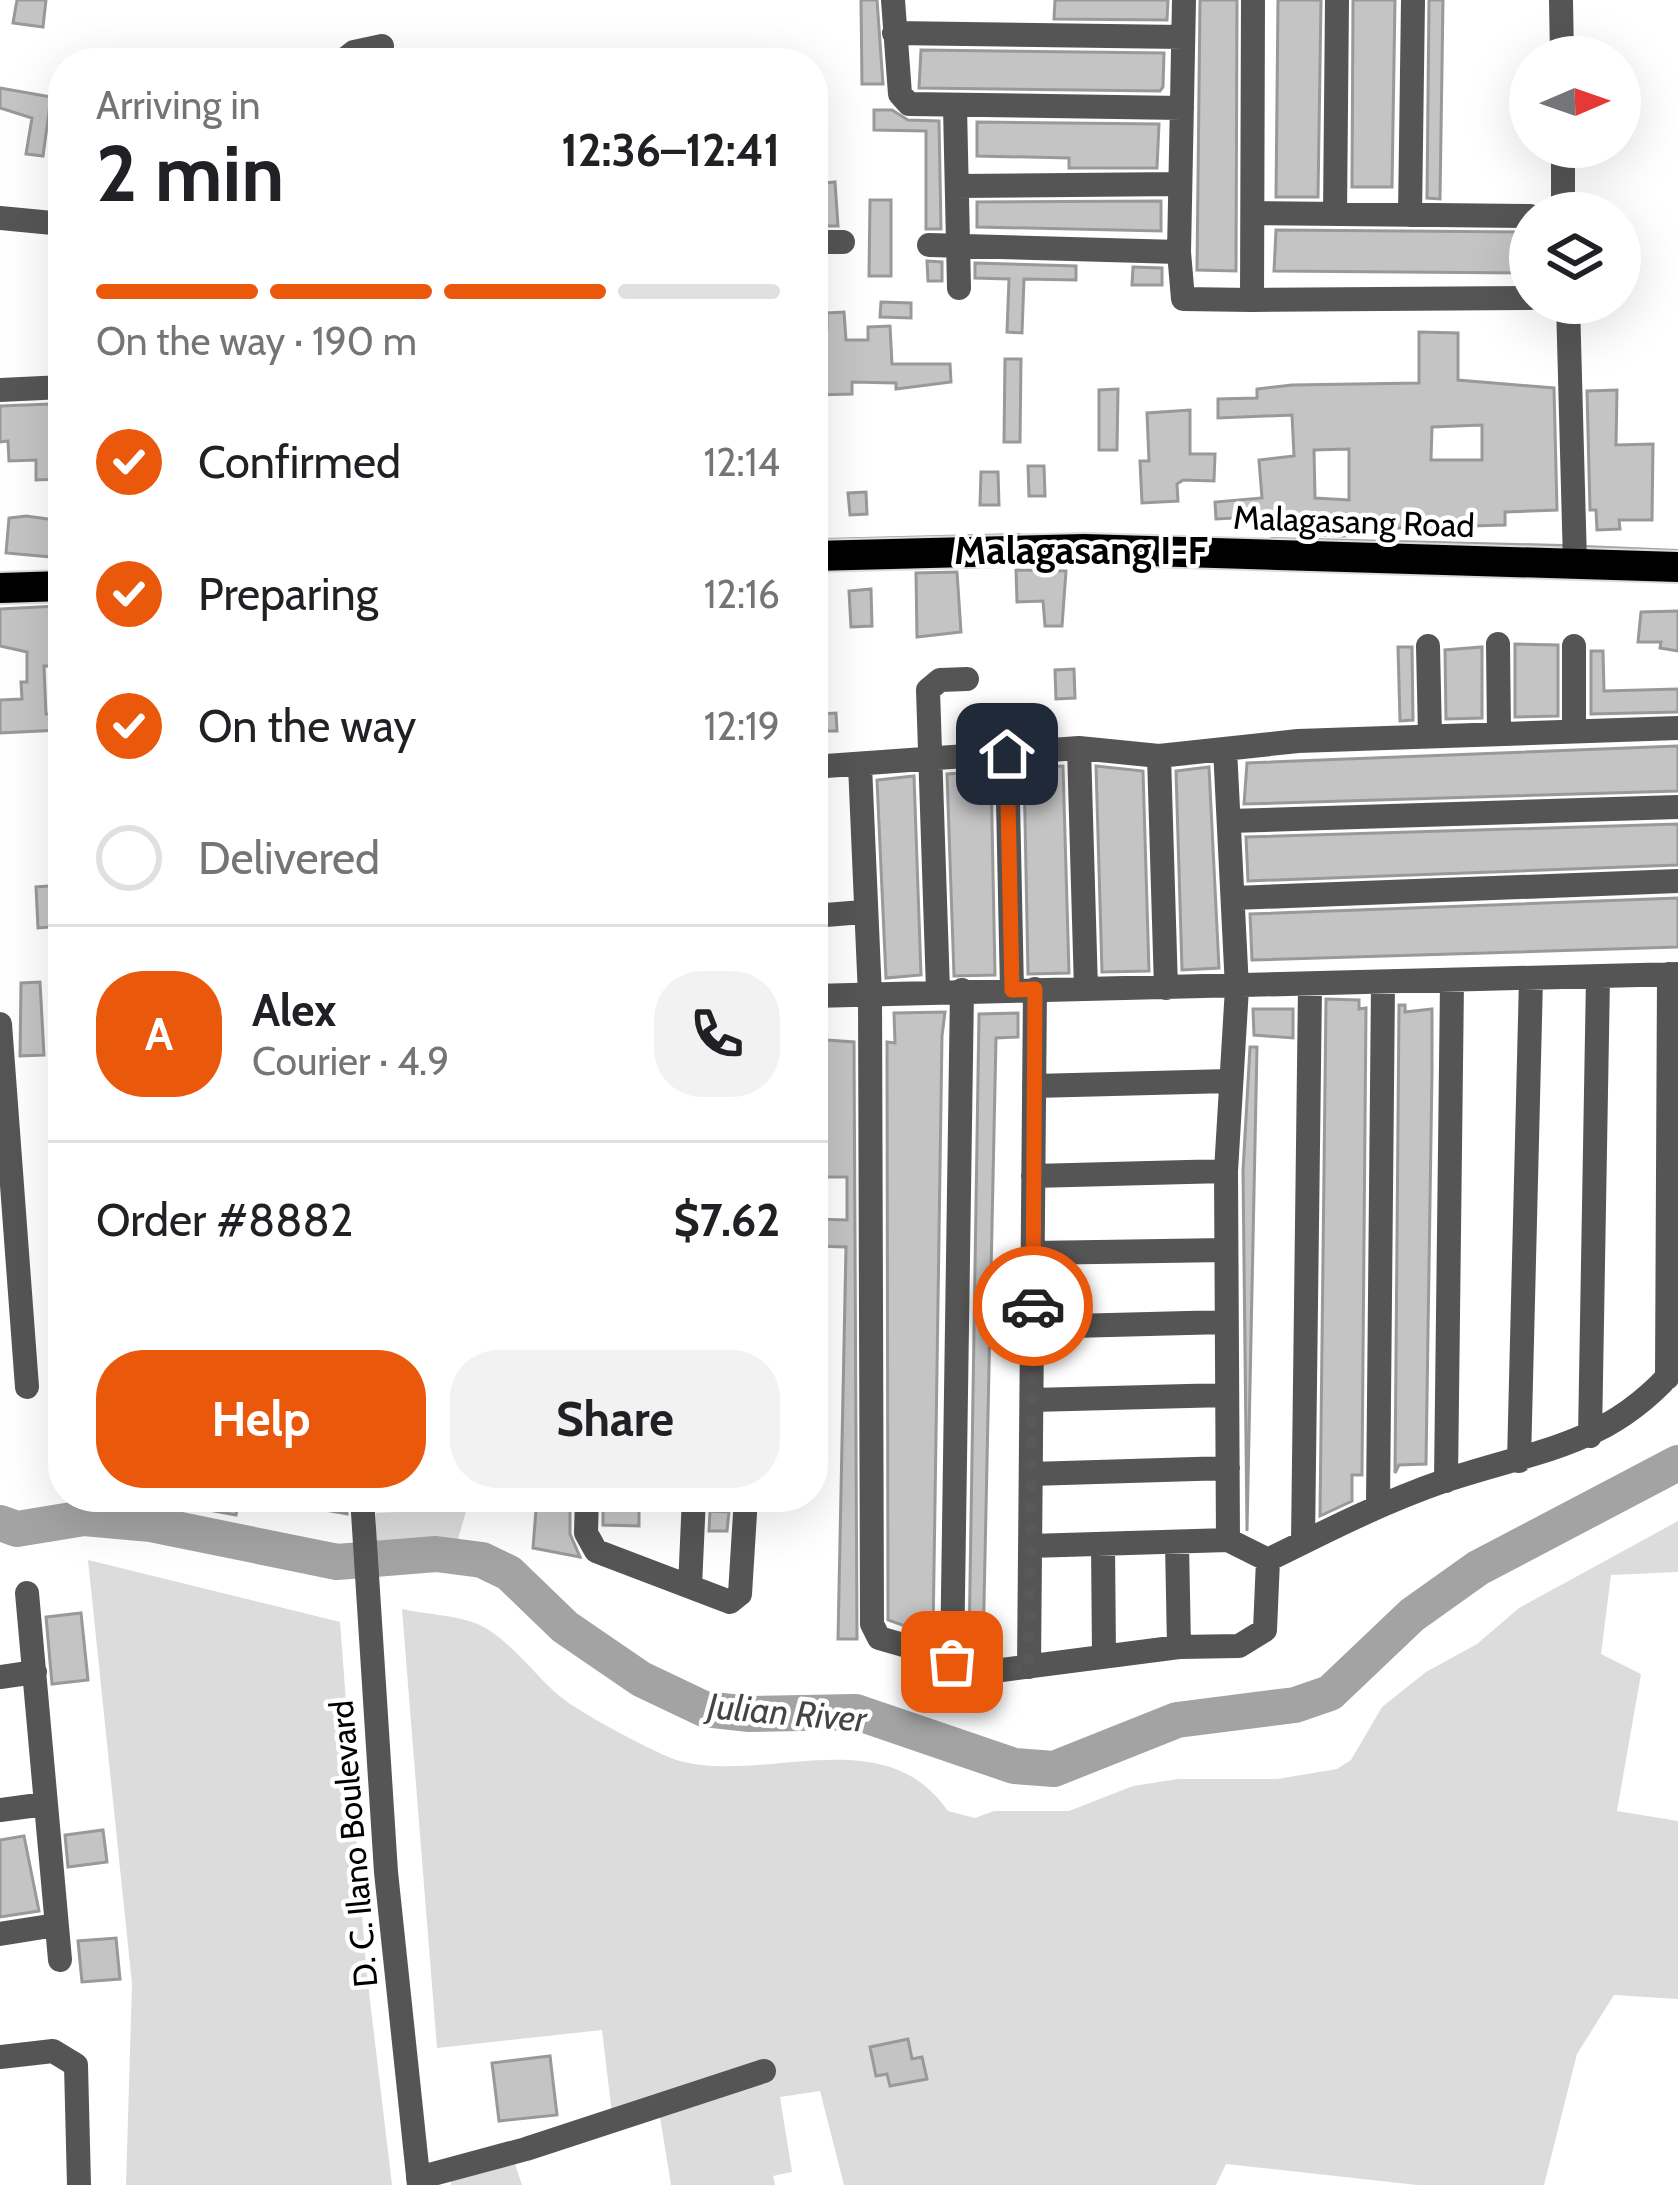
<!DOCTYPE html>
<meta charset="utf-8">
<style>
:root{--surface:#fff;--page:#f2f2f2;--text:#202124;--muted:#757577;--line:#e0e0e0;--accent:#ea580c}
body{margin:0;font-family:Cabin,sans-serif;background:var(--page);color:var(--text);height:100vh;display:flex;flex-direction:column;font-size:45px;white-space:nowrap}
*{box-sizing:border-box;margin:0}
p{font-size:39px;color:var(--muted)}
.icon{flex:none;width:66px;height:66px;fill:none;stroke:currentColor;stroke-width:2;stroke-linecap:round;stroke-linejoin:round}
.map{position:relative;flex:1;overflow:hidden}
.drawer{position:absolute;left:48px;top:48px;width:780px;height:1464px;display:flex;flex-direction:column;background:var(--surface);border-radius:48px;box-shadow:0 12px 48px #0002}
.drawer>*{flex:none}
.needle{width:78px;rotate:88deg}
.controls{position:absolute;left:1509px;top:36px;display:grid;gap:24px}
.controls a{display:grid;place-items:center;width:132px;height:132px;border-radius:50%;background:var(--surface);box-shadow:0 12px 48px #0002;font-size:60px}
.pin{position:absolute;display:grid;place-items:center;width:102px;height:102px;color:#fff;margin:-51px;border-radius:24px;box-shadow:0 6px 18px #0006}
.courier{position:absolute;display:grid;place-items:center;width:120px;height:120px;margin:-60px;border:9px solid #ea580c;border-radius:50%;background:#fff;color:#222;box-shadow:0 3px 15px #0007}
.head em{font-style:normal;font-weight:700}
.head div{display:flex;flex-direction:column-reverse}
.head{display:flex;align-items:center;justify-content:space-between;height:204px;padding:0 48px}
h1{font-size:78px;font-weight:700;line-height:90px}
.bar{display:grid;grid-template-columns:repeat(4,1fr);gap:18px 12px;align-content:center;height:144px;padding:0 48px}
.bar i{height:15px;border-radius:9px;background:var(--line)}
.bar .current{background:var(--accent)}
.bar p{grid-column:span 4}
.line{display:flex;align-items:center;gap:30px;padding:0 48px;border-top:3px solid var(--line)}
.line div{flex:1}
.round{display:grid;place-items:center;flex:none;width:126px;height:126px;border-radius:48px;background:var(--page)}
ol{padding:0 48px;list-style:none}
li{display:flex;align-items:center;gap:36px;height:132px}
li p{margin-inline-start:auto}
li .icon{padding:12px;border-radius:50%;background:var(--accent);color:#fff;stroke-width:4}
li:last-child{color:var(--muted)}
li i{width:66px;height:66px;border:6px solid var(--line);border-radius:50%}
.cta{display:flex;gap:24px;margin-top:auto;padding:24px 48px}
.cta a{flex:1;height:138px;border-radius:48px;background:var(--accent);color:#fff;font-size:48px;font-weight:700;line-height:138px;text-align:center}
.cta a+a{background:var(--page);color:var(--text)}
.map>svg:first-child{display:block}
</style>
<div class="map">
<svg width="1678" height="2185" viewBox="0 0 1678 2185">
<rect width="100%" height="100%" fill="#fff"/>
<path fill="#dcdcdc" d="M 419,1497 L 454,1497 L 453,1509 L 467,1508 L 458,1539 L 376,1545 L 376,1513 L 419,1511 Z
M 1678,1521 L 1678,1572 L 1611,1575 L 1601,1654 L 1641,1674 L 1617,1811 L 1678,1821 L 1678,1999 L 1614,1995 L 1577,2054 L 1544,2185 L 1417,2185 L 1226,2164 L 1216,2185 L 844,2185 L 820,2091 L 780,2097 L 792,2172 L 773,2176 L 775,2185 L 671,2185 L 659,2111 L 775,2071 L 773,2062 L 612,2114 L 602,2030 L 437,2048 L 402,1609 C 425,1614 453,1615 475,1623 C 510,1637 536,1679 566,1701 C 585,1715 658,1755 680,1761 C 768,1784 884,1719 948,1811 L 975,1818 L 994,1811 L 1069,1811 L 1133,1786 L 1178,1779 L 1277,1779 L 1337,1769 L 1351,1760 L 1382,1707 L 1426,1672 L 1477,1644 L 1519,1608 Z
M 88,1560 L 340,1622 L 366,1967 L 392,2185 L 126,2185 L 132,1984 Z
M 513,2158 L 522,2185 L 451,2185 L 451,2177 Z"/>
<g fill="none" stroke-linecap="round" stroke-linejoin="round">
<path stroke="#a3a3a3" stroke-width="6" d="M 1272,540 L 1562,547
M 823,541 L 1019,536
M 1583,548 L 1678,552"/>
<path stroke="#a3a3a3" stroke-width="36" d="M 0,1523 L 17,1529 L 84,1518 L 151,1524 L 337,1562 L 436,1554 L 482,1560 L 509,1573 L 565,1627 L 641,1679 L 704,1709 L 750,1714 L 856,1712 L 1014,1766 L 1054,1769 L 1177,1720 L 1295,1705 L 1330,1693 L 1412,1615 L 1478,1568 L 1678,1463"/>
</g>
<path fill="#c4c4c4" stroke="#999" stroke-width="3" fill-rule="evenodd" d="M 17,0 L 46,0 L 43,27 L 13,23 Z
M 861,0 L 877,0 L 883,84 L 862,84 Z
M 1055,0 L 1168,0 L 1167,20 L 1054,19 Z
M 1200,0 L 1237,0 L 1236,271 L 1197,270 Z
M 1278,0 L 1321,0 L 1318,197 L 1276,197 Z
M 1353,0 L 1395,0 L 1392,187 L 1352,187 Z
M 1429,0 L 1443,0 L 1440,199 L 1427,198 Z
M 921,50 L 1164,53 L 1163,87 L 1160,91 L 919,88 Z
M 0,88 L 51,97 L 43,156 L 26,154 L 32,118 L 0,108 Z
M 874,110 L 892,110 L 908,120 L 939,121 L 941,229 L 926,229 L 926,131 L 874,130 Z
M 977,122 L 1159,124 L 1157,168 L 1069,168 L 1069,158 L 977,156 Z
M 835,182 L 838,226 L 813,226 L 813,184 Z
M 870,200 L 891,200 L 891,276 L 869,276 Z
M 1161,201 L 1161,231 L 977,227 L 977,202 Z
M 1276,230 L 1530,232 L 1528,273 L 1274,271 Z
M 927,261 L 942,262 L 942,281 L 928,281 Z
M 975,263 L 1076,266 L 1076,280 L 1024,279 L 1022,333 L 1007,332 L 1009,279 L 975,278 Z
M 1133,267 L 1162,268 L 1162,285 L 1132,285 Z
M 881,302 L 911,303 L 911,318 L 880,317 Z
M 844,312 L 846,340 L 868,340 L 868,327 L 890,326 L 892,364 L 950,364 L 951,382 L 896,389 L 896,383 L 852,382 L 852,394 L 813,395 L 813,328 L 827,328 L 827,313 Z
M 1419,332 L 1458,333 L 1458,380 L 1554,388 L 1557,510 L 1505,512 L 1505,525 L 1363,529 L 1364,535 L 1342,536 L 1290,533 L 1290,528 L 1256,530 L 1255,517 L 1216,519 L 1215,502 L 1262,498 L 1259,460 L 1294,456 L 1292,415 L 1218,418 L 1218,399 L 1257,398 L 1257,389 L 1292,385 L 1419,383 ZM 1482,425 L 1482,460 L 1431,460 L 1432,427 ZM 1349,449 L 1349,500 L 1315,498 L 1314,450 Z
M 1005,359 L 1021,359 L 1020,442 L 1004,442 Z
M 1118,389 L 1117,450 L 1099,450 L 1099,390 Z
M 1617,390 L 1616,445 L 1653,444 L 1652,520 L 1619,520 L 1620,529 L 1597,530 L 1596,510 L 1590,510 L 1587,391 Z
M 50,404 L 51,446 L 63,446 L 63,479 L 36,480 L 36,460 L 9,461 L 8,441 L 0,442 L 0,406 Z
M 1190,410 L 1190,454 L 1215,454 L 1214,481 L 1183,480 L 1177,484 L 1178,501 L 1142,503 L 1140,461 L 1149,461 L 1147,413 Z
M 1028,466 L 1044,466 L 1045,496 L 1029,496 Z
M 981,472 L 998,472 L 999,505 L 980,505 Z
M 866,492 L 867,514 L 850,515 L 848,493 Z
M 26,516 L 63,521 L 63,544 L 53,544 L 52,557 L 6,553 L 9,518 Z
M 1016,570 L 1066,571 L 1062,626 L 1045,626 L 1043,601 L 1017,602 Z
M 957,572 L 961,632 L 917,637 L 916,573 Z
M 871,589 L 872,626 L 851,627 L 849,591 Z
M 57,606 L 57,666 L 44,666 L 46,714 L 59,714 L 60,730 L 0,733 L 0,700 L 22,699 L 21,682 L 27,682 L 27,652 L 0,646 L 0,609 Z
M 1678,611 L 1678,651 L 1660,648 L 1661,642 L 1638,642 L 1641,612 Z
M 1515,644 L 1558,645 L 1558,716 L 1515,717 Z
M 1398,647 L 1412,647 L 1413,720 L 1400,721 Z
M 1482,647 L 1482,718 L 1446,719 L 1445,650 Z
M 1591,651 L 1603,651 L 1604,691 L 1678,689 L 1678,712 L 1591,714 Z
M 1074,669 L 1075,698 L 1056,699 L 1055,670 Z
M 836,713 L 837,731 L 821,731 L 820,714 Z
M 1678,746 L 1678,791 L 1244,804 L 1247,763 Z
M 1063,766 L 1069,973 L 1028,974 L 1024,768 Z
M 1096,766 L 1143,771 L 1149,971 L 1102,972 Z
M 1209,767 L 1219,968 L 1182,970 L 1176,771 Z
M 991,771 L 995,975 L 954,976 L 947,774 Z
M 914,776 L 921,975 L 886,978 L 877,780 Z
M 1678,824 L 1678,865 L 1248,881 L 1246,837 Z
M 61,885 L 63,926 L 38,928 L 36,887 Z
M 1678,898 L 1678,947 L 1252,960 L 1250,914 Z
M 40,982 L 44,1055 L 20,1056 L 21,983 Z
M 1326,999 L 1359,1000 L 1359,1009 L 1366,1008 L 1362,1475 L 1352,1475 L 1352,1501 L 1320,1516 Z
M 1399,1005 L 1405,1005 L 1405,1012 L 1432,1009 L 1432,1071 L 1426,1464 L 1399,1465 L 1395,1473 Z
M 1253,1009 L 1293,1009 L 1293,1038 L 1254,1035 Z
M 945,1012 L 942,1036 L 933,1636 L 888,1620 L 887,1042 L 895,1043 L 894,1013 Z
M 1018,1013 L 1018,1037 L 996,1038 L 983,1651 L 969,1647 L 979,1014 Z
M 813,1039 L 854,1042 L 857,1639 L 838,1639 L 846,1247 L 813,1246 L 813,1219 L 847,1220 L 847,1177 L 813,1177 Z
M 1250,1047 L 1257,1047 L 1247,1531 L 1243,1171 Z
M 216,1497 L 240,1497 L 236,1515 L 214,1511 Z
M 299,1497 L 346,1497 L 347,1514 L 298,1505 Z
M 537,1497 L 570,1497 L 570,1534 L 580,1557 L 533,1548 Z
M 603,1497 L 639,1497 L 639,1526 L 603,1525 Z
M 710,1511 L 729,1512 L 727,1531 L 709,1531 Z
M 81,1613 L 88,1680 L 52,1684 L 46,1617 Z
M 103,1830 L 107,1862 L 68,1867 L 65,1835 Z
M 24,1836 L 39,1911 L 0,1917 L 0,1840 Z
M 116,1938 L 120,1979 L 82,1982 L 78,1941 Z
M 908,2039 L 912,2059 L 922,2057 L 927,2079 L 890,2086 L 887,2074 L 876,2076 L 870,2047 Z
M 550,2056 L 557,2115 L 499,2121 L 492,2063 Z"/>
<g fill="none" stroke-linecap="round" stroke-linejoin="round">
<defs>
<path id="major" d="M 813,556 L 1084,549 L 1678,567
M 0,588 L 63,586"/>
</defs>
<use href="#major" stroke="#dbdbdb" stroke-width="34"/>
<path stroke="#555" stroke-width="24" d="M 893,0 L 900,94 L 909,104 L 1182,108
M 1253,0 L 1252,300 L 1530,298
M 1561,0 L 1562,57
M 894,33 L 1183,37
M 340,63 L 354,52 L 382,46
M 955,107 L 959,288
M 1563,147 L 1563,213
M 957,186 L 1180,184
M 1255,213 L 1530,216
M 1335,214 L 1337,0
M 1410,215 L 1413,0
M 0,218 L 63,224
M 813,242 L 843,242
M 929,245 L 1179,252 L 1184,0
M 1179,252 L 1183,299 L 1252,300
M 1568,303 L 1575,563
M 0,390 L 63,387
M 1498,644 L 1499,734
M 1428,646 L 1430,736
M 1574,731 L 1574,646
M 1079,748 L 1086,989
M 1225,749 L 1237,988 L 1226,1171 L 1228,1540
M 1007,754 L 1012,990
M 1159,756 L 1166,988
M 860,765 L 870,996 L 872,1624 L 879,1638 L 994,1671 L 1179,1647 L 1239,1646 L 1265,1630 L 1268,1560
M 826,766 L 1079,748 L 1159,756 L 1298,741 L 1678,728
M 1230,821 L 1678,807
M 1234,898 L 1678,881
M 813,916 L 863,912
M 938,990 L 928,690 L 940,680 L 967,679
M 813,996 L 1678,974
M 0,1024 L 27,1387
M 1034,1086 L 1230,1081
M 1033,1176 L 1226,1171
M 1033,1253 L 1226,1250
M 1033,1327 L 1226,1322
M 1667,1378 L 1669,974
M 1032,1400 L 1227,1395
M 1590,1436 L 1598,977
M 1519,1461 L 1531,979
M 1031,1474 L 1228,1468
M 1446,1481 L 1452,982
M 362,1497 L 386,1872 L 419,2185
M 587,1497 L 586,1533 L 596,1551 L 730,1602 L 740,1594 L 746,1497
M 1378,1504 L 1383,984
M 1303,1542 L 1310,987
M 1177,1543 L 1179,1647
M 1103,1545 L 1104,1655
M 1030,1546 L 1228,1540 L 1268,1560
M 1268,1560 C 1326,1531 1383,1502 1444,1481 C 1539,1449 1609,1447 1678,1365
M 690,1587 L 694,1497
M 27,1593 L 60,1960
M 952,1662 L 962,990
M 1029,1667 L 1035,989
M 0,1677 L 35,1672
M 0,1810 L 45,1804
M 0,1934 L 56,1925
M 0,2057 L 53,2051 L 76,2065 L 79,2185
M 418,2178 L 526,2149 L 764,2071"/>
<use href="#major" stroke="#000" stroke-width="30"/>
</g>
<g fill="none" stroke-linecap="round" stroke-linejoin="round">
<path stroke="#595959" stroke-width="12" stroke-dasharray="0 21.6" d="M 952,1662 L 994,1671 L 1029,1667 L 1033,1306"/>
<path stroke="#ea580c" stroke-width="15" d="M 1007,754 L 1012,990 L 1035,989 L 1033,1306"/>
</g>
<g text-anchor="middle" stroke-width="9" stroke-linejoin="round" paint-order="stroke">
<g font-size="33" fill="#000" stroke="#fff">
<text transform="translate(1354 521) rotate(2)" y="12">Malagasang Road</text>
<text transform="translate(353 1844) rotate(-95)" y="12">D. C. Ilano Boulevard</text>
</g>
<g font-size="36" font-style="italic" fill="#444" stroke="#fff">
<text transform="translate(787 1712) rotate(5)" y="13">Julian River</text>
</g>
<g font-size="39" font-weight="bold" fill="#000" stroke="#fff">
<text x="1081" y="564">Malagasang I-F</text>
</g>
</g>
</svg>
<div class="controls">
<a><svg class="needle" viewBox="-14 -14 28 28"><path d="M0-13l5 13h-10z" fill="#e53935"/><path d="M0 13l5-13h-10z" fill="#757577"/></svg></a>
<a><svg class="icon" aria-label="layers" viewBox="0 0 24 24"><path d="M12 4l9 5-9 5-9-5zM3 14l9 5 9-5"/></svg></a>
</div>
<div class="pin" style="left:952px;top:1662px;background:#ea580c"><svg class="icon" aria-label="bag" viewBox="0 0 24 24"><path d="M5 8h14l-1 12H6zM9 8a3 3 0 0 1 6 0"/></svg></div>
<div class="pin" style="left:1007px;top:754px;background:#1f2937"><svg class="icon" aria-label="home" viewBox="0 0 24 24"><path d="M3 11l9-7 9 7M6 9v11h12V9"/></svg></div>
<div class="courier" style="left:1033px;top:1306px"><svg class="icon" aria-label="car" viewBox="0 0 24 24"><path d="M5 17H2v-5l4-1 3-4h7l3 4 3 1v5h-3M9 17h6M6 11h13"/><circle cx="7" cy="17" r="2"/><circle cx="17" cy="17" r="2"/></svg></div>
<section class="drawer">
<div class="head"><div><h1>2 min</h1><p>Arriving in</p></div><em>12:36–12:41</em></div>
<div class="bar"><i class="current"></i><i class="current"></i><i class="current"></i><i></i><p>On the way · 190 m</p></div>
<ol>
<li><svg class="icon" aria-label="check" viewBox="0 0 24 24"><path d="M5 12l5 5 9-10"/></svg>Confirmed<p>12:14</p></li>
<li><svg class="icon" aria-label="check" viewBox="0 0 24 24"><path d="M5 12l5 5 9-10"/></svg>Preparing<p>12:16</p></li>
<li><svg class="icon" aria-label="check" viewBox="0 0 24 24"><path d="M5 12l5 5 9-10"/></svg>On the way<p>12:19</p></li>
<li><i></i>Delivered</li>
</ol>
<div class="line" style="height:216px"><b class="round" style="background:var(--accent);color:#fff">A</b><div><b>Alex</b><p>Courier · 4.9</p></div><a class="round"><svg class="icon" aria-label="phone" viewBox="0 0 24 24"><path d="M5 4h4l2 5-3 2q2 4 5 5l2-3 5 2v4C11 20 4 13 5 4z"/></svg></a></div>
<div class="line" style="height:156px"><div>Order #8882</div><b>$7.62</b></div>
<div class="cta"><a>Help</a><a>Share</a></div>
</section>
</div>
